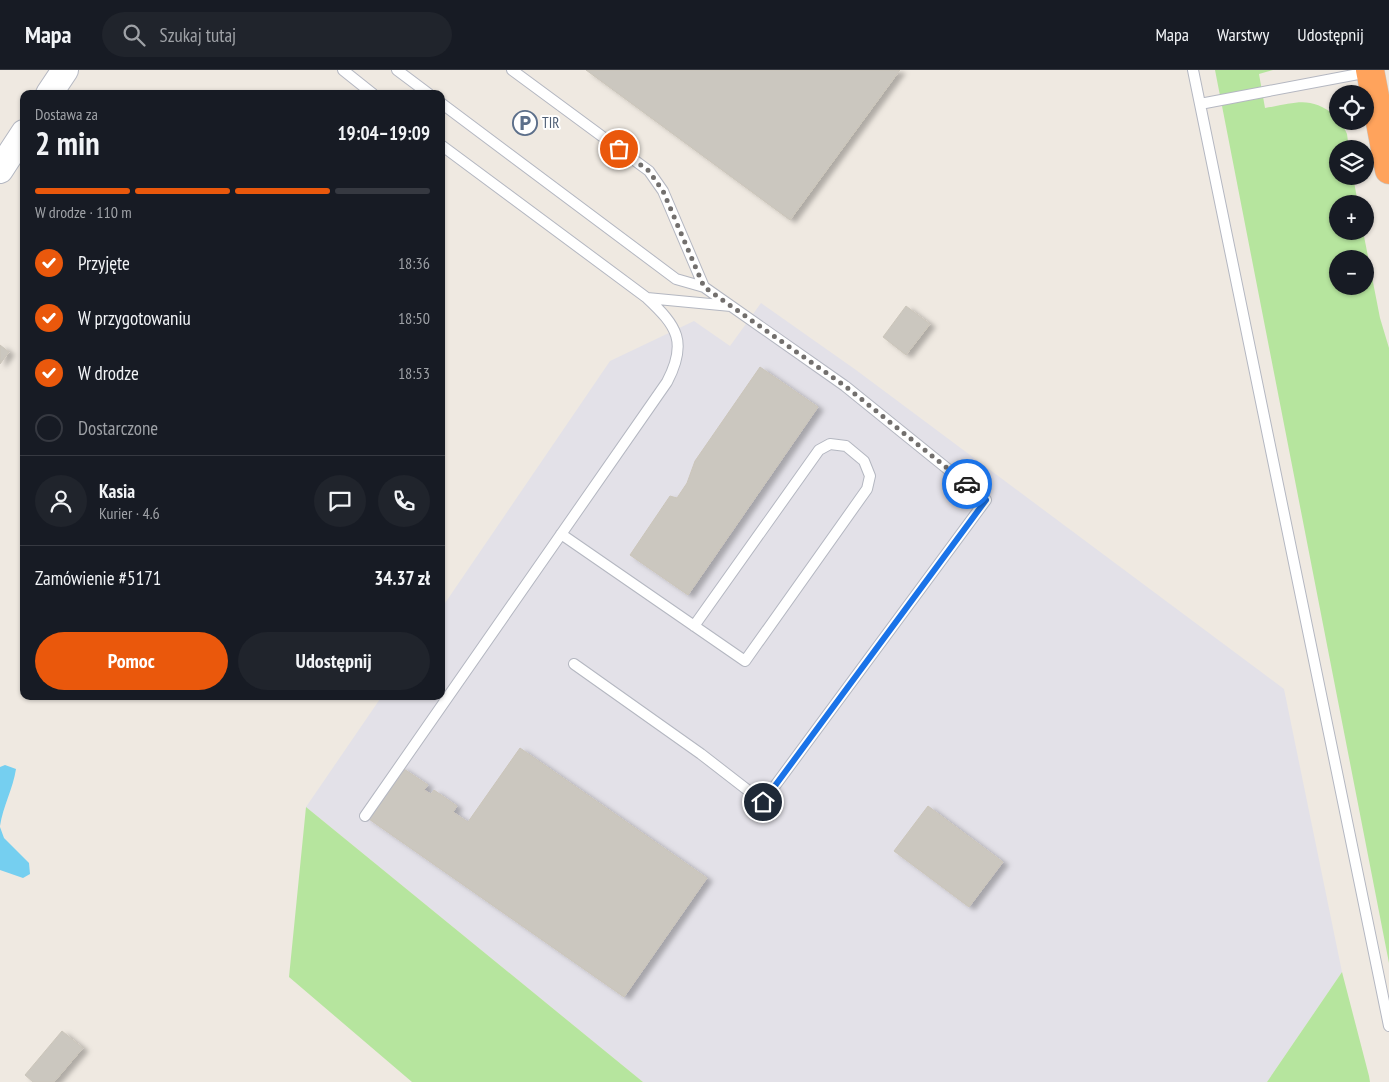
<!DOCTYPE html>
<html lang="pl">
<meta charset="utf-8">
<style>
:root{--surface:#171b24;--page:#20242c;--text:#f1f3f6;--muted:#9ea1a6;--line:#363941;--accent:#ea580c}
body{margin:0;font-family:"PT Sans Narrow",sans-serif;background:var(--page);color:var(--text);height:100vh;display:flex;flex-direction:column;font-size:19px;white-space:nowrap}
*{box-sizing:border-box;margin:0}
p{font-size:16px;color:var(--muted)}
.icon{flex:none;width:28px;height:28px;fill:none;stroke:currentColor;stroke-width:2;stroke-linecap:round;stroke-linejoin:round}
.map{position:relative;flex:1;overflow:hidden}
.drawer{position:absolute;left:20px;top:20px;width:425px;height:610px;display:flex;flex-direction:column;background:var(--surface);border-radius:10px;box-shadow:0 1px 4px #0004}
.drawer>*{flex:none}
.controls{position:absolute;left:1329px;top:15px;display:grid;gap:10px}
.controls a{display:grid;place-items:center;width:45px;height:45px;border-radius:50%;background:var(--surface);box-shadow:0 1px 4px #0004;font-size:25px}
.pin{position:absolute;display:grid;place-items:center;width:42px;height:42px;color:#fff;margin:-21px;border:2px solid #fff;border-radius:50%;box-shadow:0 1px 5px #0007}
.courier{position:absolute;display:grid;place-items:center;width:50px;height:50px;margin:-25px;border:4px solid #1a73e8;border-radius:50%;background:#fff;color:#222;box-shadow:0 1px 6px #0007}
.summary em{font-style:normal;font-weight:600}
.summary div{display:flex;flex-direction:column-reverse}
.summary{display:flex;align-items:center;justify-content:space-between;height:85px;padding:0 15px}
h1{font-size:32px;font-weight:600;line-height:38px}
.bar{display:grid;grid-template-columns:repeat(4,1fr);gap:8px 5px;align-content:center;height:60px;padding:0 15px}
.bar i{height:6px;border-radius:4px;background:var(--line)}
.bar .active{background:var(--accent)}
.bar p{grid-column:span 4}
.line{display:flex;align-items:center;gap:12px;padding:0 15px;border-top:1px solid var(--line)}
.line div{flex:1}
.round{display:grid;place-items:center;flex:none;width:52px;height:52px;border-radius:26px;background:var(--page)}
ol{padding:0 15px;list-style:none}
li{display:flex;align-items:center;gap:15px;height:55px}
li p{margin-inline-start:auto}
li .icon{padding:5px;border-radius:50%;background:var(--accent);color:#fff;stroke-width:4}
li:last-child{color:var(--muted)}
li i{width:28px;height:28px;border:2px solid var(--line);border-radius:50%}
.action{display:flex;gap:10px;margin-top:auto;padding:10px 15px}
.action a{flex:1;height:58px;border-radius:30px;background:var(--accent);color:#fff;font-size:20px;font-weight:600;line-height:58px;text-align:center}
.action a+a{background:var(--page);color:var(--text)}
header{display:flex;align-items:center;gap:30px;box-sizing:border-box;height:70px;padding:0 25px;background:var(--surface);border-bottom:1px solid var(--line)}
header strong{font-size:24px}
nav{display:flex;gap:28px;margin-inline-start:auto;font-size:18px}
.search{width:350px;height:45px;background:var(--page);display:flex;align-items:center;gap:12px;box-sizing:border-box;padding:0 18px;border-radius:28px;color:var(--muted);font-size:19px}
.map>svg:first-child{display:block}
</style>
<header>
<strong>Mapa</strong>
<div class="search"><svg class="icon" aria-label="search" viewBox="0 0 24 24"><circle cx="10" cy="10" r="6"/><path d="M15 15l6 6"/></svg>Szukaj tutaj</div>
<nav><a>Mapa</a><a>Warstwy</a><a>Udostępnij</a></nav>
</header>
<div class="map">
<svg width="1389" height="1012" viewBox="0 0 1389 1012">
<defs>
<filter id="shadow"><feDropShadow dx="5.5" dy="3" stdDeviation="2.5" flood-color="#0004"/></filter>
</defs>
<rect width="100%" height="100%" fill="#efe9e1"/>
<path fill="#e3e1e8" d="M 761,233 L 856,300 L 1284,619 L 1342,902 L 1267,1012 L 643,1012 L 306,737 L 382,626 L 441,626 L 441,539 L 610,291 L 694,251 L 730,276 Z"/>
<path fill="#b6e59e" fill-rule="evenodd" d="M 1215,0 L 1273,0 L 1259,4 L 1265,38 C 1298,33 1309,25 1337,47 L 1338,51 L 1341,51 L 1347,64 L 1349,79 L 1338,79 L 1338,106 L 1353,106 L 1358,134 L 1338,134 L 1338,161 L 1363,161 L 1380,248 L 1389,278 L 1389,893 ZM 1338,189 L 1365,189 L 1365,216 L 1338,216 Z
M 306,737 L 643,1012 L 412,1012 L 289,907 Z
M 1342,902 L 1369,1006 L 1370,1012 L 1267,1012 Z"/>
<path fill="#75cff0" d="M 5,695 L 16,699 C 13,719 3,736 0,756 L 0,697 Z
M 0,757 L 4,768 L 29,793 L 30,804 L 23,808 L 0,800 Z"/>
<path fill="#cbc7bf" stroke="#cbc5ba" filter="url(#shadow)" d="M 586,0 L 900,0 L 790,150 Z
M 906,236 L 930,254 L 906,285 L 883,267 Z
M 0,275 L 9,282 L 0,294 Z
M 760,297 L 818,337 L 688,525 L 630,485 L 670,426 L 677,428 L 687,413 L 695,391 Z
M 520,678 L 707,808 L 624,927 L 366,747 L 401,697 L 428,715 L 424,720 L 431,724 L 434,720 L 457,736 L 453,742 L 468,752 Z
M 928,736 L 1003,792 L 969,837 L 894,781 Z
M 62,961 L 83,978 L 54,1012 L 33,1012 L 25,1005 Z"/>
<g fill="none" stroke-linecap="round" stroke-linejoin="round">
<defs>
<path id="service" d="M 343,0 L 373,24
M 397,0 L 429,24
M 512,0 L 649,101 L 663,121 L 704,217 L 845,316 L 986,430 L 763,732 L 701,684 L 574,594
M 1193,0 L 1389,956
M 441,33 L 676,209 L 704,217
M 1200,34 L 1369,2
M 647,228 L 731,236
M 561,464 L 745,591 L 867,419 L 870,406 L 864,391 L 846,376 L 830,374 L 819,380 L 694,556
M 365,746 L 667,312 C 688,272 677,256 647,228 L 441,75"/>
<path id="tertiary" d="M 49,24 L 65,0
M 0,100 L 24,63"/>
<path id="motorway" d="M 1370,0 L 1389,100"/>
</defs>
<use href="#service" stroke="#b4b7c1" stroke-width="12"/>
<use href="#tertiary" stroke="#b4b7c1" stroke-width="28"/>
<use href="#motorway" stroke="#c9c9c9" stroke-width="29"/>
<use href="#service" stroke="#fff" stroke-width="10"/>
<use href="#tertiary" stroke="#fff" stroke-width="26"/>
<use href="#motorway" stroke="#ffa35c" stroke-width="28"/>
</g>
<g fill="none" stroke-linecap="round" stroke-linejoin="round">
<path stroke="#726f6d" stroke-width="5" stroke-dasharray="0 9" d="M 619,79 L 649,101 L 663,121 L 704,217 L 845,316 L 967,414"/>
<path stroke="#1a73e8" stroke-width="6" d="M 763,732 L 986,430 L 967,414"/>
</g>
<defs>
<symbol id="parking-ring" viewBox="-11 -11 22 22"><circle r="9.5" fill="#fff" stroke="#5c6f8a" stroke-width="1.5"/><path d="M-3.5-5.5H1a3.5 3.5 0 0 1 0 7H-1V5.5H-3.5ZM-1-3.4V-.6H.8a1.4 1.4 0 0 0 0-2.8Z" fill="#5c6f8a"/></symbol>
</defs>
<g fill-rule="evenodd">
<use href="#parking-ring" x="511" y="39" width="28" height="28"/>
</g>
<g text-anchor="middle" stroke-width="4" stroke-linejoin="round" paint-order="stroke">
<g font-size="15" fill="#4e5e75" stroke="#fff" text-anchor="start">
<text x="542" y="58">TIR</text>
</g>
</g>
</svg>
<div class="controls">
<a><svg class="icon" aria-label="locate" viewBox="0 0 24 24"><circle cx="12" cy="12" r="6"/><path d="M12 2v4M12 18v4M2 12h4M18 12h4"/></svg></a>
<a><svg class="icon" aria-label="layers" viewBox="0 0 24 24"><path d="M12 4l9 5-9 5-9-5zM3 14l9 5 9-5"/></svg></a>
<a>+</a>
<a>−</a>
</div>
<div class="pin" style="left:619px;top:79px;background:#ea580c"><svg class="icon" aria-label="bag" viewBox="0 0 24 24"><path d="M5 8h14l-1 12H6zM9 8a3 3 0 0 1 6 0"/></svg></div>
<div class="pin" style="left:763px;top:732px;background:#1f2937"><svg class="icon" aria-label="home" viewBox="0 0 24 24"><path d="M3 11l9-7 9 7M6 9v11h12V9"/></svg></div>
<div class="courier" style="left:967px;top:414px"><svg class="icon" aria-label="car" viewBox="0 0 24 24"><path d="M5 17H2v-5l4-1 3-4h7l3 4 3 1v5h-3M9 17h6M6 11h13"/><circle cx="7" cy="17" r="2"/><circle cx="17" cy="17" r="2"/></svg></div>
<section class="drawer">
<div class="summary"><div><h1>2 min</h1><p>Dostawa za</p></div><em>19:04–19:09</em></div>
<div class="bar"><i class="active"></i><i class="active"></i><i class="active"></i><i></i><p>W drodze · 110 m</p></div>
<ol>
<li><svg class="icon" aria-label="check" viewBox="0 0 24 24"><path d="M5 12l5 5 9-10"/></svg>Przyjęte<p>18:36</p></li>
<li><svg class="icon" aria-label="check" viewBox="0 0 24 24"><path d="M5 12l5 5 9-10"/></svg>W przygotowaniu<p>18:50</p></li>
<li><svg class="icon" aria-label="check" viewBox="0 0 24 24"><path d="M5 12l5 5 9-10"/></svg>W drodze<p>18:53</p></li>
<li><i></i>Dostarczone</li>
</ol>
<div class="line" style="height:90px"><a class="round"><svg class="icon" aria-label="person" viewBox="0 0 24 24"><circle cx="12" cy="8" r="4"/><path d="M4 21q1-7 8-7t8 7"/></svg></a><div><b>Kasia</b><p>Kurier · 4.6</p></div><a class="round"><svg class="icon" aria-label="chat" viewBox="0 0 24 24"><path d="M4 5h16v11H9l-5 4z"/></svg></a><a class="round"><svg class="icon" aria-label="phone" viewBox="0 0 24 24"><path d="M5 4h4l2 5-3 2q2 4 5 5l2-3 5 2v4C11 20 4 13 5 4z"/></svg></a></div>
<div class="line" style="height:65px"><div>Zamówienie #5171</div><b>34.37 zł</b></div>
<div class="action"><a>Pomoc</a><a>Udostępnij</a></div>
</section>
</div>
